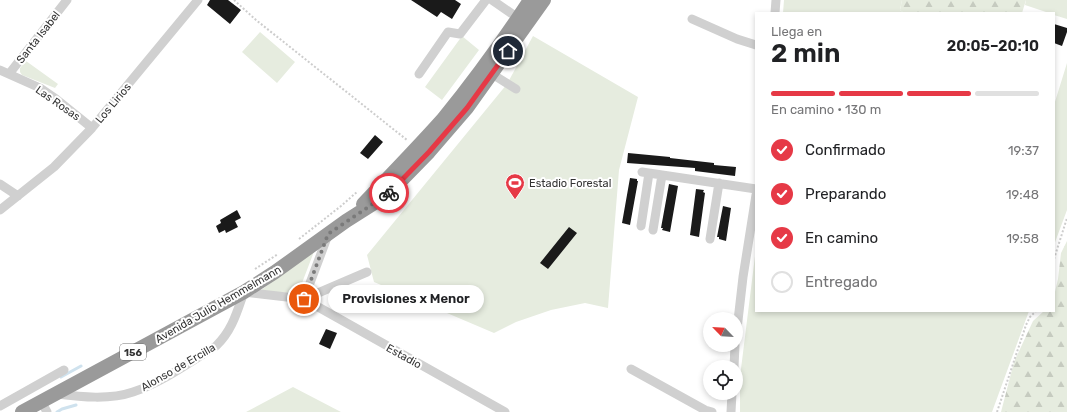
<!DOCTYPE html>
<html lang="es">
<meta charset="utf-8">
<style>
:root{--surface:#fff;--page:#f2f2f2;--text:#202124;--muted:#757577;--line:#e0e0e0;--accent:#e63946}
body{margin:0;font-family:Rubik,sans-serif;background:var(--page);color:var(--text);height:100vh;display:flex;flex-direction:column;font-size:15px;white-space:nowrap}
*{box-sizing:border-box;margin:0}
p{font-size:13px;color:var(--muted)}
.icon{flex:none;width:22px;height:22px;fill:none;stroke:currentColor;stroke-width:2;stroke-linecap:round;stroke-linejoin:round}
.map{position:relative;flex:1;overflow:hidden}
.details{position:absolute;left:755px;top:12px;width:300px;height:300px;display:flex;flex-direction:column;background:var(--surface);border-radius:0px;box-shadow:0 2px 6px #0003}
.details>*{flex:none}
.needle{width:26px;rotate:295deg}
.controls{position:absolute;left:703px;top:312px;display:grid;gap:8px}
.controls a{display:grid;place-items:center;width:40px;height:40px;border-radius:50%;background:var(--surface);box-shadow:0 2px 6px #0003;font-size:20px}
.pin{position:absolute;display:grid;place-items:center;width:34px;height:34px;color:#fff;margin:-17px;border:2px solid #fff;border-radius:50%;box-shadow:0 1px 4px #0007}
.courier{position:absolute;display:grid;place-items:center;width:40px;height:40px;margin:-20px;border:3px solid #e63946;border-radius:50%;background:#fff;color:#222;box-shadow:0 1px 5px #0007}
.bubble{position:absolute;height:28px;border-radius:14px;background:var(--surface);box-shadow:0 2px 6px #0003;font-size:13px;font-weight:600;line-height:28px;text-align:center}
.headline em{font-style:normal;font-weight:600}
.headline div{display:flex;flex-direction:column-reverse}
.headline{display:flex;align-items:center;justify-content:space-between;height:68px;padding:0 16px}
h1{font-size:26px;font-weight:600;line-height:30px}
.bar{display:grid;grid-template-columns:repeat(4,1fr);gap:6px 4px;align-content:center;height:48px;padding:0 16px}
.bar i{height:5px;border-radius:3px;background:var(--line)}
.bar .current{background:var(--accent)}
.bar p{grid-column:span 4}
ol{padding:0 16px;list-style:none}
li{display:flex;align-items:center;gap:12px;height:44px}
li p{margin-inline-start:auto}
li .icon{padding:4px;border-radius:50%;background:var(--accent);color:#fff;stroke-width:4}
li:last-child{color:var(--muted)}
li i{width:22px;height:22px;border:2px solid var(--line);border-radius:50%}
.map>svg:first-child{display:block}
</style>
<div class="map">
<svg width="1067" height="412" viewBox="0 0 1067 412">
<defs>
<pattern id="forest-firs" width="22" height="20" patternUnits="userSpaceOnUse"><rect width="22" height="20" fill="#e6ecdf"/><path d="M5 1l3.5 6h-7zM16 11l3.5 6h-7z" fill="#c6cbc0"/></pattern>
</defs>
<rect width="100%" height="100%" fill="#fff"/>
<path fill="#e6ecdf" d="M 784,0 L 902,0 L 900,10 L 904,13 L 783,13 Z
M 1026,0 L 1067,0 L 1067,19 L 1054,15 L 1054,13 L 1049,13 L 1025,5 Z
M 260,32 L 295,62 L 277,83 L 242,52 Z
M 462,36 L 479,50 L 442,100 L 425,87 Z
M 533,36 L 638,97 L 619,170 L 608,308 L 585,303 L 551,310 L 516,322 L 494,333 L 374,282 L 367,255 L 507,84 Z
M 26,61 L 58,84 L 55,88 L 22,75 L 20,72 L 20,68 Z
M 1067,63 L 1067,210 L 1054,245 L 1054,105 Z
M 756,248 L 756,311 L 1029,311 L 992,412 L 740,412 L 740,377 Z
M 315,249 L 302,283 L 290,293 L 260,291 Z
M 293,387 L 341,412 L 246,412 Z"/>
<path fill="url(#forest-firs)" d="M 902,0 L 1026,0 L 1022,13 L 904,13 L 900,10 Z
M 1067,241 L 1067,412 L 1001,412 L 1014,362 L 1033,321 L 1044,311 L 1054,311 L 1054,296 L 1058,279 L 1061,253 Z"/>
<g fill="none" stroke-linecap="round" stroke-linejoin="round">
<path stroke="#cfe2ee" stroke-width="3" d="M 61,377 L 81,366
M 57,412 L 62,409 L 76,405"/>
</g>
<path fill="#1a1a1a" d="M 210,0 L 228,0 L 241,10 L 230,24 L 207,5 Z
M 411,0 L 455,0 L 461,4 L 452,19 L 441,12 L 437,17 Z
M 1054,24 L 1067,28 L 1067,32 L 1062,46 L 1054,43 Z
M 375,135 L 383,142 L 368,159 L 360,153 Z
M 628,153 L 670,157 L 670,158 L 714,163 L 714,165 L 736,167 L 735,176 L 695,171 L 695,168 L 627,163 Z
M 630,178 L 637,179 L 637,181 L 638,181 L 630,225 L 622,223 Z
M 669,184 L 678,186 L 670,232 L 662,230 L 663,228 L 661,228 Z
M 696,189 L 704,190 L 703,192 L 705,193 L 699,237 L 690,235 Z
M 723,206 L 731,208 L 726,241 L 719,239 L 719,237 L 717,237 Z
M 237,210 L 241,218 L 235,221 L 238,227 L 226,233 L 225,230 L 219,233 L 216,226 L 221,223 L 220,220 Z
M 569,227 L 577,233 L 548,269 L 540,263 Z
M 326,329 L 337,333 L 330,349 L 319,344 Z"/>
<g fill="none" stroke-linecap="round" stroke-linejoin="round">
<path stroke="#cdcdcd" stroke-width="2" stroke-dasharray="2 2" stroke-linecap="butt" d="M 234,0 L 256,20 L 407,140
M 299,239 L 341,206 L 358,191
M 1054,259 L 1067,218
M 255,269 L 278,254
M 997,412 L 1026,325 L 1030,317 L 1036,311"/>
<path stroke="#d0d0d0" stroke-width="9" d="M 492,0 L 521,20
M 775,13 L 776,0
M 692,19 L 737,39 L 756,45
M 0,70 L 40,88 L 56,99 L 92,128
M 9,74 L 67,0
M 419,74 L 448,32 L 460,34 L 486,0
M 492,74 L 516,89
M 642,172 L 756,189
M 0,184 L 18,196
M 0,210 L 54,167 L 92,128 L 198,0
M 641,226 L 649,173
M 653,230 L 662,175
M 710,239 L 719,183
M 304,299 L 328,235
M 304,299 L 367,272
M 736,338 L 743,277 L 756,195
M 734,367 L 735,345
M 631,369 L 705,410 L 712,412
M 57,394 C 81,397 110,400 133,392 C 163,382 190,362 216,346 C 232,331 237,312 244,292 L 304,299 L 505,412
M 41,401 L 47,412
M 0,406 L 64,370
M 731,412 L 732,393"/>
<path stroke="#9a9a9a" stroke-width="14" d="M 363,204 C 390,176 417,148 443,119 C 474,81 503,41 530,0
M 22,412 L 244,292 L 275,272 L 346,221 L 387,195 L 429,152 L 467,108 L 544,0"/>
</g>
<g fill="none" stroke-linecap="round" stroke-linejoin="round">
<path stroke="#7a7a7a" stroke-width="4" stroke-dasharray="0 7.2" d="M 304,299 L 328,234 L 389,193"/>
<path stroke="#e63946" stroke-width="5" d="M 389,193 L 429,152 L 467,108 L 508,51"/>
</g>
<defs>
<symbol id="stadium-pin" viewBox="-11 -11 22 30"><path d="M0 17L-7.5 6A9.5 9.5 0 1 1 7.5 6Z" fill="#e63946" stroke="#fff"/><path d="M0-5a6.5 5 0 1 0 0 10a6.5 5 0 1 0 0-10ZM-3.5-1.8h7v3.6h-7Z" fill="#fff"/></symbol>
</defs>
<g fill-rule="evenodd">
<use href="#stadium-pin" x="504" y="172" width="22" height="30"/>
</g>
<g text-anchor="middle" stroke-width="4" stroke-linejoin="round" paint-order="stroke">
<rect fill="#fff" stroke="#707070" stroke-width="1" x="120" y="344" width="26" height="16" rx="3"/>
<g font-size="10" font-weight="bold" fill="#333">
<text x="133" y="356">156</text>
</g>
<g font-size="11" fill="#333" stroke="#fff">
<text transform="translate(38 37) rotate(-52)" y="4">Santa Isabel</text>
<text transform="translate(58 103) rotate(35)" y="4">Las Rosas</text>
<text transform="translate(113 103) rotate(-50)" y="4">Los Lirios</text>
<text transform="translate(218 304) rotate(-30)" y="4">Avenida Julio Hemmelmann</text>
<text transform="translate(404 356) rotate(29)" y="4">Estadio</text>
<text transform="translate(178 367) rotate(-30)" y="4">Alonso de Ercilla</text>
</g>
<g font-size="11" fill="#333" stroke="#fff" text-anchor="start">
<text x="529" y="187">Estadio Forestal</text>
</g>
</g>
</svg>
<div class="controls">
<a><svg class="needle" viewBox="-14 -14 28 28"><path d="M0-13l5 13h-10z" fill="#e53935"/><path d="M0 13l5-13h-10z" fill="#757577"/></svg></a>
<a><svg class="icon" aria-label="locate" viewBox="0 0 24 24"><circle cx="12" cy="12" r="6"/><path d="M12 2v4M12 18v4M2 12h4M18 12h4"/></svg></a>
</div>
<div class="pin" style="left:304px;top:299px;background:#ea580c"><svg class="icon" aria-label="bag" viewBox="0 0 24 24"><path d="M5 8h14l-1 12H6zM9 8a3 3 0 0 1 6 0"/></svg></div>
<div class="pin" style="left:508px;top:51px;background:#1f2937"><svg class="icon" aria-label="home" viewBox="0 0 24 24"><path d="M3 11l9-7 9 7M6 9v11h12V9"/></svg></div>
<div class="courier" style="left:389px;top:193px"><svg class="icon" aria-label="bike" viewBox="0 0 24 24"><circle cx="6" cy="16" r="4"/><circle cx="18" cy="16" r="4"/><path d="M6 16l4-8h5l3 8M10 8l3 8H6M13 5h3"/></svg></div>
<div class="bubble" style="left:328px;top:285px;width:156px">Provisiones x Menor</div>
<section class="details">
<div class="headline"><div><h1>2 min</h1><p>Llega en</p></div><em>20:05–20:10</em></div>
<div class="bar"><i class="current"></i><i class="current"></i><i class="current"></i><i></i><p>En camino · 130 m</p></div>
<ol>
<li><svg class="icon" aria-label="check" viewBox="0 0 24 24"><path d="M5 12l5 5 9-10"/></svg>Confirmado<p>19:37</p></li>
<li><svg class="icon" aria-label="check" viewBox="0 0 24 24"><path d="M5 12l5 5 9-10"/></svg>Preparando<p>19:48</p></li>
<li><svg class="icon" aria-label="check" viewBox="0 0 24 24"><path d="M5 12l5 5 9-10"/></svg>En camino<p>19:58</p></li>
<li><i></i>Entregado</li>
</ol>
</section>
</div>
